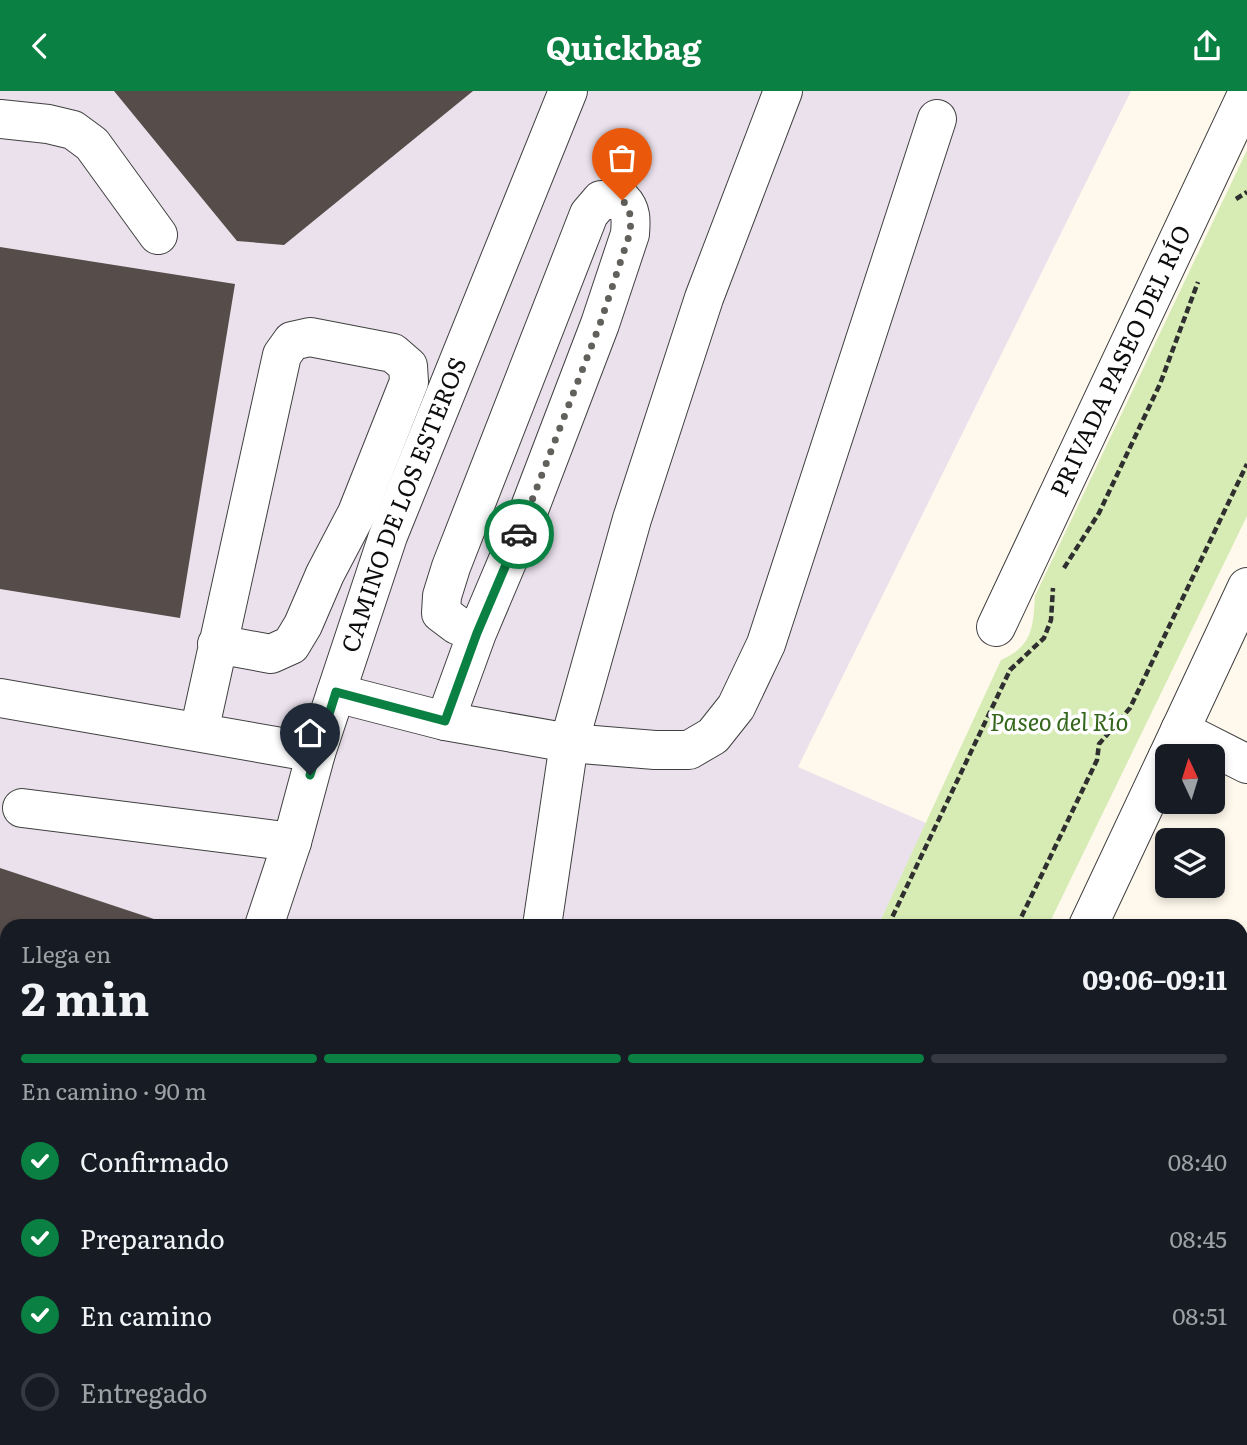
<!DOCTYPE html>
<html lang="es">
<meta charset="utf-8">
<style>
:root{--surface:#171b24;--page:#242831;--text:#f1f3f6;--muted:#9ea1a6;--line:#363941;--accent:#0b8043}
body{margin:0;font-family:Literata,serif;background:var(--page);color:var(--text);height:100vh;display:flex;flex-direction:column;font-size:26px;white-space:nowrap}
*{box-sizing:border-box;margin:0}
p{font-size:23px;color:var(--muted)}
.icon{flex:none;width:38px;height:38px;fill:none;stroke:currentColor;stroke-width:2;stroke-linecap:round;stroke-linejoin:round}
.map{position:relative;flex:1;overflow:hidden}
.sheet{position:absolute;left:0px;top:828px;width:1248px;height:527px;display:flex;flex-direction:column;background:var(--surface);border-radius:21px 21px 0 0;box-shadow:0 4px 10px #0003}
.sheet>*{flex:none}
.needle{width:46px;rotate:356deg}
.buttons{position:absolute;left:1155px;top:653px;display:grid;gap:14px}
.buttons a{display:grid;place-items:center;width:70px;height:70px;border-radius:10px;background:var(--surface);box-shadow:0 4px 10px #0003;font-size:35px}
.pin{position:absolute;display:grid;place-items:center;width:60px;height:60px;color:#fff;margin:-72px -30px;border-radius:50% 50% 50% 0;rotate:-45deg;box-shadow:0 0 7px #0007}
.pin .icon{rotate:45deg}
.courier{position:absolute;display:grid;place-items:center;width:70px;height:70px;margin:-35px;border:5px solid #0b8043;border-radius:50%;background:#fff;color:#222;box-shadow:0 2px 9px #0007}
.headline em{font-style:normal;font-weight:700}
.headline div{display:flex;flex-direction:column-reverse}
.headline{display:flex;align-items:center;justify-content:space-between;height:119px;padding:0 21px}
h1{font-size:46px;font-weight:700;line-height:52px}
.bar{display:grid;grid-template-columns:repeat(4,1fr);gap:10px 7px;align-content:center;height:84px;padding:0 21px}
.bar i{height:9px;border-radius:5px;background:var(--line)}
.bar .on{background:var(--accent)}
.bar p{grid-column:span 4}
ol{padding:0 21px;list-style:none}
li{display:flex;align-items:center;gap:21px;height:77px}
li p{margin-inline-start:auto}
li .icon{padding:7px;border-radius:50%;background:var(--accent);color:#fff;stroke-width:4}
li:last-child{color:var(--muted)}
li i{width:38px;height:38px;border:4px solid var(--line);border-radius:50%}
header{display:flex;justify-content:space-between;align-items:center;height:91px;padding:0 21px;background:var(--accent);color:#fff;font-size:32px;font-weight:700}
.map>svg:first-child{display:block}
</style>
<header><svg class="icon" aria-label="back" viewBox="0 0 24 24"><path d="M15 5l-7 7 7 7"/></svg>Quickbag<svg class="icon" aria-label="share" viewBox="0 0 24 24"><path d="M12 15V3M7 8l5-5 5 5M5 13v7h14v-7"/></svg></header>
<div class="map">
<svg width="1247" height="1354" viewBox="0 0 1247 1354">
<rect width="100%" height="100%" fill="#fff9ed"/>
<path fill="#eae1ec" d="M 0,0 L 1131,0 L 798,676 L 926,732 L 878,835 L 7,835 L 7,1348 L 641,1348 L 638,1354 L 0,1354 Z"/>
<path fill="#d7ebb5" d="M 1247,59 L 1247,425 L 1048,835 L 878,835 L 1001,569 C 1033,555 1033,536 1035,505 Z
M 641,1348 L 799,1348 L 796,1354 L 638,1354 Z"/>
<path fill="#564c49" d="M 114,0 L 473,0 L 284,154 L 237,150 Z
M 0,156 L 235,193 L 180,527 L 0,498 Z
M 0,777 L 172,834 L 7,835 L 7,1273 L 3,1287 L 0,1286 Z"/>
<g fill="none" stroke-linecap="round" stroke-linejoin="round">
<defs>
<g id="minor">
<path d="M 0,28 L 48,33 L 73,39 L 92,53 L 158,144"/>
<path id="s1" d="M 996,536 L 1247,3"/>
<path d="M 336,602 L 445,630 L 569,652 L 655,659 L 689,659 L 713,645 L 736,616 L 766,553 L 937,28"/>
<path d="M 0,607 L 316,662"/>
<path d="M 445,630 L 477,542 L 527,424 L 600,233 L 630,143 C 631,130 632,119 622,109 L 601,109 L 589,123 L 451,476 L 442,505 L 441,522 L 457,534 L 477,542"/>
<path d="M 1180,639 L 1247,673"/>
<path d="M 199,641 L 282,264 L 292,250 L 310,246 L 393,262 L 408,275 L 409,291 L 357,422 L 325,483 L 303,534 L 291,554 L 271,563 L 217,553"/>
<path d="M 1168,665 L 1247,496"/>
<path d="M 22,717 L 292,751"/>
<path id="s2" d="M 264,835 L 292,751 L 316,662 L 388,445 L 568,0"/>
<path d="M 542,835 L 569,652 L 632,428 L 704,207 L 783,0"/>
<path d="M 1088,835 L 1167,667"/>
<path d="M 1241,907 L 1247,911"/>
<path d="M 1241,1160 L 1247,1165"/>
<path d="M 0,1315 L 7,1317"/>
<path d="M 30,1348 L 30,1354"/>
<path d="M 1127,1348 L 1134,1354"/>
<path d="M 107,1354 L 108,1348"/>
<path d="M 191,1354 L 197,1348"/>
<path d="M 837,1354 L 841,1348"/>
</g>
</defs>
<use href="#minor" stroke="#404040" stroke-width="40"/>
<path stroke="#2f2f2f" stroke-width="4.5" stroke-dasharray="7 3.5" stroke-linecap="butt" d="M 1236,108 L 1247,101
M 1064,477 L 1099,422 L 1160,293 L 1198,191
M 888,835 L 1010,579 L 1044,547 L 1051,529 L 1053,497
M 1017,835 L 1097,669 L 1099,653 L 1130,617 L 1247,373
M 652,1354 L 656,1348
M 773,1354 L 776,1348"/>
<use href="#minor" stroke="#fff" stroke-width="38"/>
</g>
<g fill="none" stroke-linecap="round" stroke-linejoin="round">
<path stroke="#62605b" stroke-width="7" stroke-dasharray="0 12.6" d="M 519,443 L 600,233 L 630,142 C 631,130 632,119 622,109"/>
<path stroke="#0b8043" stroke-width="9" d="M 310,684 L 336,601 L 445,630 L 477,542 L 519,443"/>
</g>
<g text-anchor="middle" stroke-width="7" stroke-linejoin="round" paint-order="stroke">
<g font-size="24" fill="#0d0d0d" stroke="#fff">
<text dy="8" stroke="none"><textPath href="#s1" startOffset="294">PRIVADA PASEO DEL RÍO</textPath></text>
<text dy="8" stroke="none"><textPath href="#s2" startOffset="444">CAMINO DE LOS ESTEROS</textPath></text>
</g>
<g font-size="24" font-style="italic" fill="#34671b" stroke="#fff">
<text x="1059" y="640">Paseo del Río</text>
</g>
</g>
</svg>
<div class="buttons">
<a><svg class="needle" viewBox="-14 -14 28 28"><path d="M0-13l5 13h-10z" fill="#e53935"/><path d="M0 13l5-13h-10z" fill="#9ea1a6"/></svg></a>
<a><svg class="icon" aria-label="layers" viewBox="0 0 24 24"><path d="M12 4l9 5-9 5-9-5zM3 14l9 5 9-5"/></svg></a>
</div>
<div class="pin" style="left:622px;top:109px;background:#ea580c"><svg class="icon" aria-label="bag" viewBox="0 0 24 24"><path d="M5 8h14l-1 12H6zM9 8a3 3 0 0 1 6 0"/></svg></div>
<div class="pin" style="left:310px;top:684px;background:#1f2937"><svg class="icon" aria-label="home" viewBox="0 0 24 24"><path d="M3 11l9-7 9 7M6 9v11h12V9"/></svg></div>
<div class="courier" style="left:519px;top:443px"><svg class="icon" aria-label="car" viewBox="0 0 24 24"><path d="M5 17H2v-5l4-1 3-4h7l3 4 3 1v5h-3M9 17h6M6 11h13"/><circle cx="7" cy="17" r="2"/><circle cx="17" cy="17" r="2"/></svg></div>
<section class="sheet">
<div class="headline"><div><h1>2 min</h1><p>Llega en</p></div><em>09:06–09:11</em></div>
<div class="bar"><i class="on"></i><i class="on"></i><i class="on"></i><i></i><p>En camino · 90 m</p></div>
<ol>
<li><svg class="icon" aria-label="check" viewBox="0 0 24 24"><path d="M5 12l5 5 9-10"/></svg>Confirmado<p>08:40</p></li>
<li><svg class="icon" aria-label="check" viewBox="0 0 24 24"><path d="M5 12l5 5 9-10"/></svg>Preparando<p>08:45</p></li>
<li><svg class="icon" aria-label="check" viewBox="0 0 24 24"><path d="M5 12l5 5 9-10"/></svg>En camino<p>08:51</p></li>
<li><i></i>Entregado</li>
</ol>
</section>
</div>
